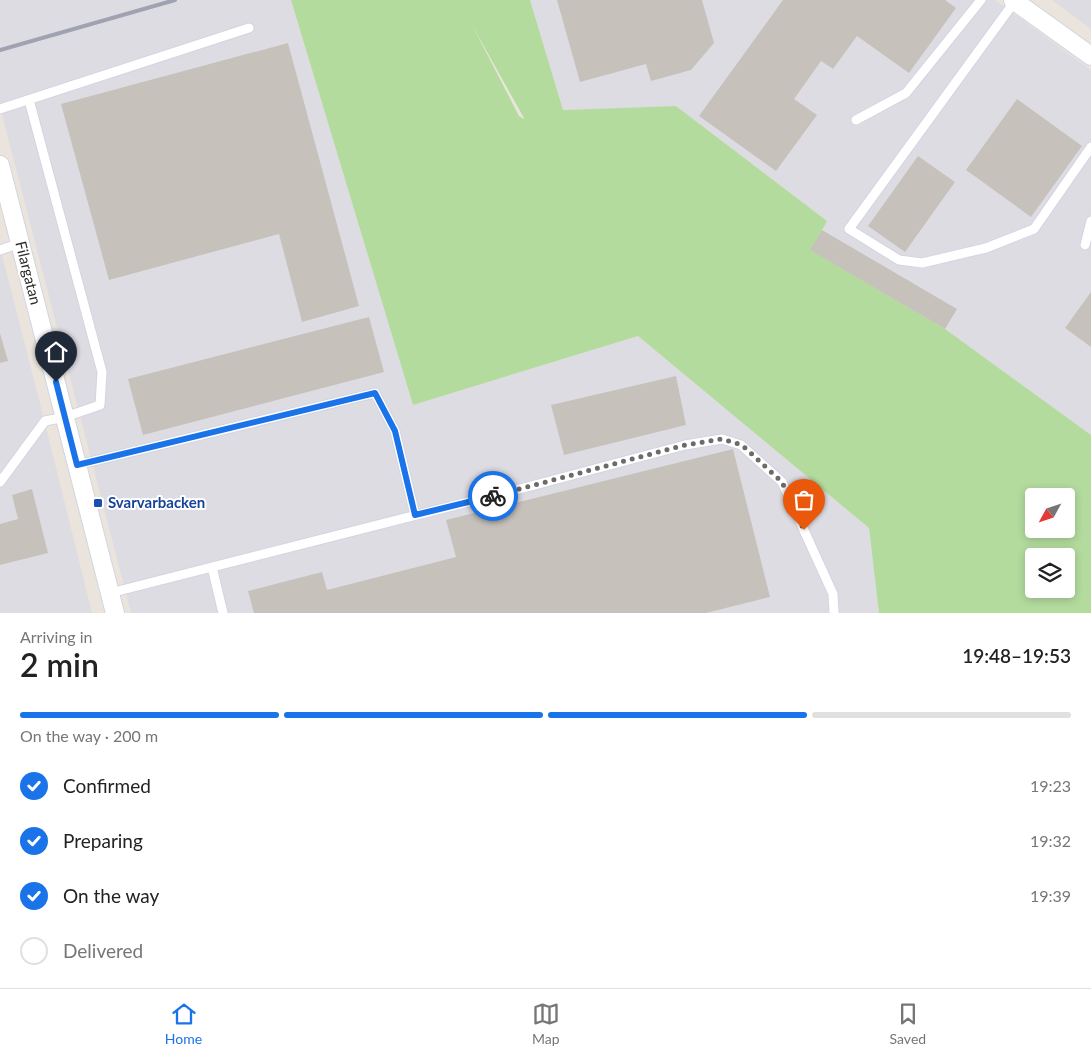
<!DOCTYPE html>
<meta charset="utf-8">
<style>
:root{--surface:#fff;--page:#f6f6f6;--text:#222;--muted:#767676;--line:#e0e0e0;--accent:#1a73e8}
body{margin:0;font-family:Lato,sans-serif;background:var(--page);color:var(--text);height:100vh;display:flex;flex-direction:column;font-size:19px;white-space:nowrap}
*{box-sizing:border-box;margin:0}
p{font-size:16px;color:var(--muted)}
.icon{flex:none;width:28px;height:28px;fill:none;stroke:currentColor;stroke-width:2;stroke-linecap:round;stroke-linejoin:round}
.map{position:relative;height:613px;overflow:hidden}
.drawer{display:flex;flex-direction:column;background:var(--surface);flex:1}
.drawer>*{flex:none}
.needle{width:32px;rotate:230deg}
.fabs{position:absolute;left:1025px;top:488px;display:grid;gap:10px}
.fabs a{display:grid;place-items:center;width:50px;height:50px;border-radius:5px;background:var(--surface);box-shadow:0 2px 8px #0003;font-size:25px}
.pin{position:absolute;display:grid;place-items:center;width:42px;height:42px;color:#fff;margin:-51px -21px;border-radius:50% 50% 50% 0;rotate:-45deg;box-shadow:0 0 5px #0007}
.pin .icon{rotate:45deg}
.courier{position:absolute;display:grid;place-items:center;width:50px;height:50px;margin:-25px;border:4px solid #1a73e8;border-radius:50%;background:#fff;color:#222;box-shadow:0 1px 6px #0007}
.overview em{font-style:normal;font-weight:600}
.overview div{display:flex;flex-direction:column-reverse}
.overview{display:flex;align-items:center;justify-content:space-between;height:85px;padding:0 20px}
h1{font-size:32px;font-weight:600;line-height:38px}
.bar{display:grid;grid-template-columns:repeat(4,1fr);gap:8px 5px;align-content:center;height:60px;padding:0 20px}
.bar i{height:6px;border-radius:4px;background:var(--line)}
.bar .active{background:var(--accent)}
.bar p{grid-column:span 4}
ol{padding:0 20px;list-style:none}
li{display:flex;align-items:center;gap:15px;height:55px}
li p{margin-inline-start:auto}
li .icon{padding:5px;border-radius:50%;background:var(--accent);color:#fff;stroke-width:4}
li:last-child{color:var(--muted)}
li i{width:28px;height:28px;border:2px solid var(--line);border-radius:50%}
.tabs{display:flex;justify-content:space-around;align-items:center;height:70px;border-top:1px solid var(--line);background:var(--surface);font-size:14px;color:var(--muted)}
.tabs a{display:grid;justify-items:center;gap:2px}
.tabs .active{color:var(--accent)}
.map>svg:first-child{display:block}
</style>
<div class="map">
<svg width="1091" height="613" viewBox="0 0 1091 613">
<rect width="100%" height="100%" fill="#eae4dc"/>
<path fill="#dedce3" d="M 0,0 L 291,0 L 413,405 L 638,336 L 869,528 L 879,613 L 131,613 L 0,107 Z
M 530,0 L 995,0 L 1091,70 L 1091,435 L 945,329 L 810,250 L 827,221 L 676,106 L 563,110 Z
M 1052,0 L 1091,0 L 1091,29 Z
M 0,247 L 42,411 L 92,613 L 0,613 Z"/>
<path fill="#b3db9e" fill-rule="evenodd" d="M 291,0 L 530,0 L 563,110 L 676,106 L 827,221 L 811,250 L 945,329 L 1091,435 L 1091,613 L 879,613 L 869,528 L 638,336 L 413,405 ZM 472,25 L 524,118 L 524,119 L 519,116 ZM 1034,496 L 1066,496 L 1066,529 L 1034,529 ZM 1034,556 L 1066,556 L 1066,589 L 1034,589 Z"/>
<path fill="#c6c2bb" d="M 557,0 L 702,0 L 714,43 L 691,70 L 651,81 L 646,64 L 580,82 Z
M 783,0 L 945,0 L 956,8 L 909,73 L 857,36 L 833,69 L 821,61 L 794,99 L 817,115 L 776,171 L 699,116 Z
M 288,43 L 359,306 L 302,322 L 279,234 L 109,280 L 61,104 Z
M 1017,99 L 1082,146 L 1031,217 L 966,170 Z
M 918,156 L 955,182 L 905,252 L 868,226 Z
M 822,230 L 957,309 L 945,329 L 810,250 Z
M 1091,292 L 1091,347 L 1065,328 Z
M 369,317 L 384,372 L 143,435 L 128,379 Z
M 0,333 L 8,361 L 0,363 Z
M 676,376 L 686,425 L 564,455 L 551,405 Z
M 733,449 L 770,597 L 706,613 L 254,613 L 248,591 L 322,572 L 327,590 L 456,557 L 446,520 Z
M 32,489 L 48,553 L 0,565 L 0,524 L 18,519 L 12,495 Z"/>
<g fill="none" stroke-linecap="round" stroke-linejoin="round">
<defs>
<path id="service" d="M 1015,1 L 849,229 L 899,260 L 922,263 L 986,248 L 1034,229 L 1091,147
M 0,109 L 249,28
M 856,120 L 906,93 L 981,0
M 1085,245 L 1091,221
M 0,250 L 20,243
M 77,465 L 375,393 L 395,431 L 415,515
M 0,482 L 45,421 L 65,417 L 100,405 L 102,372 L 29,100
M 212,567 L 223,613
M 110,593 L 531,486 L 685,445 L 722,439 L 741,445 L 782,482 L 833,594 L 834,613"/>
<path id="minor" d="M 1013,0 L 1091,56
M 0,165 L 115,613"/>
</defs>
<use href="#service" stroke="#d2d5e1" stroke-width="11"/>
<use href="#minor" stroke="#d2d5e1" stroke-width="20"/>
<use href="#service" stroke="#fff" stroke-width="9"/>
<use href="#minor" stroke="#fff" stroke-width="18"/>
<path stroke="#a0a2b2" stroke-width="4" d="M 0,50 L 175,0"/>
</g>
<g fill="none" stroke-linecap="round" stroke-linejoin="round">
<path stroke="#6d6a68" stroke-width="5" stroke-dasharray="0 9" d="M 493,496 L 685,445 L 722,439 L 742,445 L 782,482 L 804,530"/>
<path stroke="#1a73e8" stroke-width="6" d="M 56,382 L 77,465 L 375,393 L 395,431 L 415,515 L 493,496"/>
</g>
<rect fill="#1a4fb4" stroke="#fff" stroke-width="2" x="93" y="498" width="10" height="10" rx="2.5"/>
<g text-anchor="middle" stroke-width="4" stroke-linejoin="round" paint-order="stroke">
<g font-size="15" fill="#292929" stroke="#fff">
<text transform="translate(28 273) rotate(76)" y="5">Filargatan</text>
</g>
<g font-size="15" font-weight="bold" fill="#164399" stroke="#fff" text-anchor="start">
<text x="108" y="508">Svarvarbacken</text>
</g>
</g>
</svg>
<div class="fabs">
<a><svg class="needle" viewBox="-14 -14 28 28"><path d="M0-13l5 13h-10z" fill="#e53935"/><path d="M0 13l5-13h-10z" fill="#767676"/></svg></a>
<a><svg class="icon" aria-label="layers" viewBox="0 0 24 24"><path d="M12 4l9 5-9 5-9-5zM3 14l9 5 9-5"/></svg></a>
</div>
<div class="pin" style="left:804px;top:530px;background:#ea580c"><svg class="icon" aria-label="bag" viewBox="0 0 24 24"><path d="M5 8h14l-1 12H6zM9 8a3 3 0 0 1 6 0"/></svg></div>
<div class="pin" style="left:56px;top:382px;background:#1f2937"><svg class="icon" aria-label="home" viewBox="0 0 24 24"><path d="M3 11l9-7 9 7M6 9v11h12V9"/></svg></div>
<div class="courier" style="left:493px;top:496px"><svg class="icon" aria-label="bike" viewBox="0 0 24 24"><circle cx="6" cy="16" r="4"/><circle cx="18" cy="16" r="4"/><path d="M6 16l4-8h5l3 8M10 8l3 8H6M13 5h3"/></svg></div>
</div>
<section class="drawer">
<div class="overview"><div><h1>2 min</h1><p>Arriving in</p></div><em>19:48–19:53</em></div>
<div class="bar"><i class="active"></i><i class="active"></i><i class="active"></i><i></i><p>On the way · 200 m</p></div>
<ol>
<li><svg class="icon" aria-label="check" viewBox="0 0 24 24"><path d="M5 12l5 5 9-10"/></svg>Confirmed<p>19:23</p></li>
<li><svg class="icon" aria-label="check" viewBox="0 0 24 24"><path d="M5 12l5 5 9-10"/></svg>Preparing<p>19:32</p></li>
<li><svg class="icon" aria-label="check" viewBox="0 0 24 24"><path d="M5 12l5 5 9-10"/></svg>On the way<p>19:39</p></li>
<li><i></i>Delivered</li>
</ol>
</section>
<nav class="tabs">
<a class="active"><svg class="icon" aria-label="home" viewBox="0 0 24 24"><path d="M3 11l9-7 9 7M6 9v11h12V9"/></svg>Home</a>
<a><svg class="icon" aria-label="map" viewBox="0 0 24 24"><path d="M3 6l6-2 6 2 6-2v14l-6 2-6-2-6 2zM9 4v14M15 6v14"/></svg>Map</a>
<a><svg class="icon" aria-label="saved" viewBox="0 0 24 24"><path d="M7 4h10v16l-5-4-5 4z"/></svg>Saved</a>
</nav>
